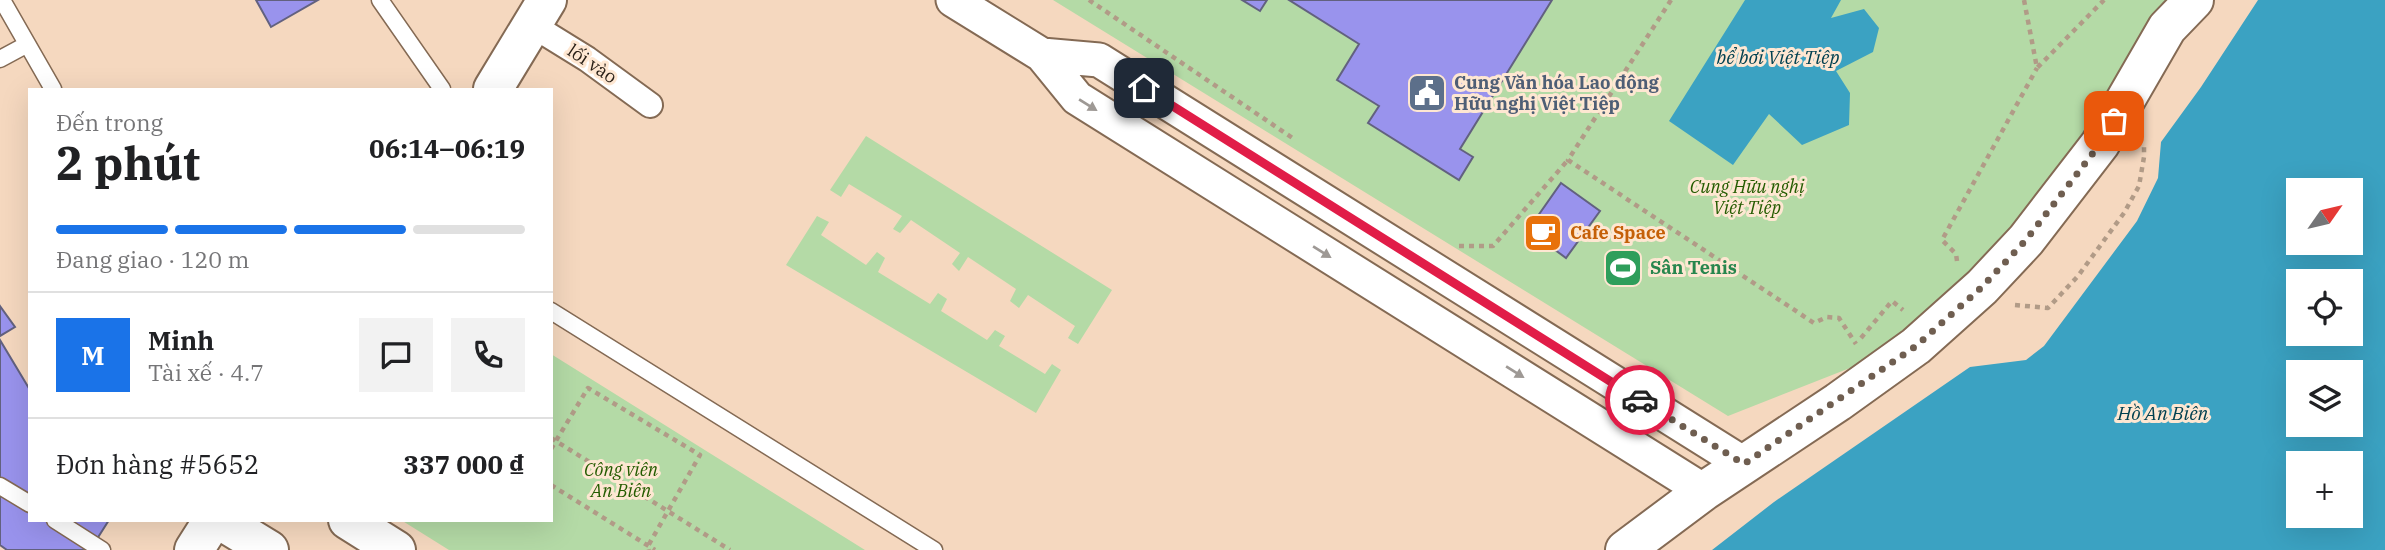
<!DOCTYPE html>
<html lang="vi">
<meta charset="utf-8">
<style>
:root{--surface:#fff;--page:#f2f2f2;--text:#202124;--muted:#757577;--line:#e0e0e0;--accent:#1a73e8}
body{margin:0;font-family:"IBM Plex Serif",serif;background:var(--page);color:var(--text);height:100vh;display:flex;flex-direction:column;font-size:26px;white-space:nowrap}
*{box-sizing:border-box;margin:0}
p{font-size:23px;color:var(--muted)}
.icon{flex:none;width:38px;height:38px;fill:none;stroke:currentColor;stroke-width:2;stroke-linecap:round;stroke-linejoin:round}
.map{position:relative;flex:1;overflow:hidden}
.details{position:absolute;left:28px;top:88px;width:525px;height:434px;display:flex;flex-direction:column;background:var(--surface);border-radius:0px;box-shadow:0 7px 28px #0002}
.details>*{flex:none}
.needle{width:46px;rotate:56deg}
.controls{position:absolute;left:2286px;top:178px;display:grid;gap:14px}
.controls a{display:grid;place-items:center;width:77px;height:77px;border-radius:0px;background:var(--surface);box-shadow:0 7px 28px #0002;font-size:35px}
.pin{position:absolute;display:grid;place-items:center;width:60px;height:60px;color:#fff;margin:-30px;border-radius:14px;box-shadow:0 4px 10px #0006}
.courier{position:absolute;display:grid;place-items:center;width:70px;height:70px;margin:-35px;border:5px solid #e11d48;border-radius:50%;background:#fff;color:#222;box-shadow:0 2px 9px #0007}
.head em{font-style:normal;font-weight:700}
.head div{display:flex;flex-direction:column-reverse}
.head{display:flex;align-items:center;justify-content:space-between;height:119px;padding:0 28px}
h1{font-size:46px;font-weight:700;line-height:52px}
.bar{display:grid;grid-template-columns:repeat(4,1fr);gap:10px 7px;align-content:center;height:84px;padding:0 28px}
.bar i{height:9px;border-radius:5px;background:var(--line)}
.bar .selected{background:var(--accent)}
.bar p{grid-column:span 4}
.line{display:flex;align-items:center;gap:18px;padding:0 28px;border-top:2px solid var(--line)}
.line div{flex:1}
.round{display:grid;place-items:center;flex:none;width:74px;height:74px;border-radius:0px;background:var(--page)}
.map>svg:first-child{display:block}
</style>
<div class="map">
<svg width="2385" height="550" viewBox="0 0 2385 550">
<rect width="100%" height="100%" fill="#f5d8bf"/>
<path fill="#b4daa6" d="M 1053,0 L 2181,0 L 2096,137 L 1967,293 L 1878,357 L 1728,416 Z
M 866,136 L 1112,290 L 1078,344 L 1068,338 L 1075,326 L 1028,295 L 1019,308 L 1010,301 L 1016,289 L 968,257 L 959,271 L 952,264 L 960,253 L 911,220 L 900,233 L 893,229 L 902,216 L 849,184 L 841,197 L 830,190 Z
M 817,216 L 829,222 L 821,235 L 866,265 L 877,252 L 885,258 L 878,272 L 930,304 L 938,293 L 947,299 L 941,311 L 987,340 L 995,330 L 1005,336 L 999,346 L 1045,374 L 1052,364 L 1061,370 L 1036,413 L 786,265 Z
M 551,354 L 865,550 L 449,550 L 401,520 L 551,520 Z"/>
<path fill="#3ba2c2" fill-rule="evenodd" d="M 1745,0 L 1841,0 L 1831,18 L 1864,9 L 1879,28 L 1873,52 L 1836,71 L 1850,93 L 1849,125 L 1802,145 L 1769,114 L 1733,165 L 1669,121 Z
M 2258,0 L 2385,0 L 2385,550 L 1712,550 L 1774,502 L 1970,367 L 2026,360 L 2044,346 L 2137,221 L 2158,178 L 2161,142 L 2201,87 ZM 2298,191 L 2350,191 L 2350,243 L 2298,243 ZM 2298,282 L 2350,282 L 2350,334 L 2298,334 ZM 2298,373 L 2350,373 L 2350,425 L 2298,425 ZM 2298,464 L 2350,464 L 2350,516 L 2298,516 Z"/>
<path fill="#9993ed" stroke="#62617f" stroke-width="2" d="M 256,0 L 318,0 L 271,27 Z
M 1242,0 L 1267,0 L 1260,11 Z
M 1289,0 L 1552,0 L 1460,149 L 1473,157 L 1459,180 L 1368,123 L 1379,106 L 1337,80 L 1359,44 Z
M 1561,183 L 1600,211 L 1566,258 L 1528,230 Z
M 0,306 L 15,327 L 0,336 Z
M 0,340 L 30,390 L 30,520 L 109,520 L 90,550 L 7,550 L 0,545 Z"/>
<g fill="none" stroke-linecap="round" stroke-linejoin="round">
<defs>
<path id="service" d="M 2,0 L 53,89
M 380,0 L 442,89
M 0,59 L 26,45
M 551,311 L 934,550
M 0,486 L 30,504
M 55,520 L 102,550"/>
<path id="pedestrian" d="M 532,25 L 587,59 L 650,105"/>
<path id="minor" d="M 953,0 L 1042,55 L 1077,98 L 1704,491
M 1042,55 L 1099,60 L 1744,464"/>
<path id="tertiary" d="M 1625,550 L 1704,491 L 1838,402 L 1916,346 L 1982,287 L 2026,240 L 2100,144 L 2167,28 L 2194,0"/>
<path id="secondary" d="M 493,89 L 547,0
M 220,520 L 269,550
M 348,520 L 396,550
M 194,550 L 213,520"/>
</defs>
<use href="#service" stroke="#846a54" stroke-width="19"/>
<use href="#pedestrian" stroke="#846a54" stroke-width="28"/>
<use href="#minor" stroke="#846a54" stroke-width="37"/>
<use href="#tertiary" stroke="#846a54" stroke-width="42"/>
<use href="#secondary" stroke="#846a54" stroke-width="42"/>
<path stroke="#b19b87" stroke-width="4.5" stroke-dasharray="5 5" stroke-linecap="butt" d="M 1089,0 L 1294,139
M 1671,0 L 1568,160 L 1814,323 L 1827,317 L 1839,318 L 1856,344
M 2024,0 L 2037,68 L 2104,0
M 1459,246 L 1493,246 L 1568,160
M 1957,261 L 1956,254 L 1942,240 L 2037,68
M 2015,305 L 2048,308 L 2078,276 L 2124,213 L 2139,186 L 2144,157 L 2144,143
M 1861,338 L 1892,301 L 1903,310
M 551,438 L 730,550
M 551,449 L 588,388 L 700,455 L 648,546 L 649,550
M 551,485 L 655,550"/>
<use href="#service" stroke="#fff" stroke-width="16"/>
<use href="#pedestrian" stroke="#fff" stroke-width="24"/>
<use href="#minor" stroke="#fff" stroke-width="33"/>
<use href="#tertiary" stroke="#fff" stroke-width="38"/>
<use href="#secondary" stroke="#fff" stroke-width="38"/>
</g>
<defs><path id="oneway-solid" d="M-6-.8H1V-3.2L6.5 0L1 3.2V.8H-6Z" transform="scale(1.75)"/></defs>
<g fill="#9e9995">
<use href="#oneway-solid" transform="translate(1088 105) rotate(32)"/>
<use href="#oneway-solid" transform="translate(1322 252) rotate(32)"/>
<use href="#oneway-solid" transform="translate(1515 372) rotate(32)"/>
</g>
<g fill="none" stroke-linecap="round" stroke-linejoin="round">
<path stroke="#6f5e50" stroke-width="7" stroke-dasharray="0 12.6" d="M 1640,400 L 1744,464 L 1916,346 L 1982,287 L 2026,240 L 2100,144 L 2114,121"/>
<path stroke="#e11d48" stroke-width="9" d="M 1144,88 L 1640,400"/>
</g>
<defs>
<symbol id="civic-square" viewBox="-11 -11 22 22"><rect x="-9" y="-9" width="18" height="18" rx="4" fill="#5c6f8a" stroke="#fee7d2"/><path d="M-.6-6.5H3V-4.5H.6V-3L4-1V1h2V6H-6V1h2V-1L-.6-3ZM-1.2 2.5V6h2.4V2.5Z" fill="#fff"/></symbol>
<symbol id="cafe-square" viewBox="-11 -11 22 22"><rect x="-9" y="-9" width="18" height="18" rx="4" fill="#e8710a" stroke="#fee7d2"/><path d="M-5.5-4.5H6V0H3Q3 3.5 0 3.5H-2.5Q-5.5 3.5-5.5 0ZM3-3.2v2h1.7v-2ZM-6 4.5H4V6H-6Z" fill="#fff"/></symbol>
<symbol id="stadium-square" viewBox="-11 -11 22 22"><rect x="-9" y="-9" width="18" height="18" rx="4" fill="#2e9e5b" stroke="#fee7d2"/><path d="M0-5a6.5 5 0 1 0 0 10a6.5 5 0 1 0 0-10ZM-3.5-1.8h7v3.6h-7Z" fill="#fff"/></symbol>
</defs>
<g fill-rule="evenodd">
<use href="#civic-square" x="1405" y="71" width="44" height="44"/>
<use href="#cafe-square" x="1521" y="211" width="44" height="44"/>
<use href="#stadium-square" x="1601" y="246" width="44" height="44"/>
</g>
<g text-anchor="middle" stroke-width="6" stroke-linejoin="round" paint-order="stroke">
<g font-size="18" fill="#271d14" stroke="#fee7d2">
<text transform="translate(592 64) rotate(34)" y="6">lối vào</text>
</g>
<g font-size="18" font-weight="bold" fill="#4e5e75" stroke="#fee7d2" text-anchor="start">
<text x="1454" y="89">Cung Văn hóa Lao động<tspan x="1454" dy="21">Hữu nghị Việt Tiệp</tspan></text>
</g>
<g font-size="18" font-style="italic" fill="#245c01" stroke="#fee7d2">
<text x="1747" y="193">Cung Hữu nghị<tspan x="1747" dy="21">Việt Tiệp</tspan></text>
<text x="621" y="476">Công viên<tspan x="621" dy="21">An Biên</tspan></text>
</g>
<g font-size="18" font-weight="bold" fill="#c56008" stroke="#fee7d2" text-anchor="start">
<text x="1570" y="239">Cafe Space</text>
</g>
<g font-size="18" font-weight="bold" fill="#27864d" stroke="#fee7d2" text-anchor="start">
<text x="1650" y="274">Sân Tenis</text>
</g>
<g font-size="19" font-style="italic" fill="#004050" stroke="#fee7d2">
<text x="1778" y="64">bể bơi Việt Tiệp</text>
<text x="2163" y="420">Hồ An Biên</text>
</g>
</g>
</svg>
<div class="controls">
<a><svg class="needle" viewBox="-14 -14 28 28"><path d="M0-13l5 13h-10z" fill="#e53935"/><path d="M0 13l5-13h-10z" fill="#757577"/></svg></a>
<a><svg class="icon" aria-label="locate" viewBox="0 0 24 24"><circle cx="12" cy="12" r="6"/><path d="M12 2v4M12 18v4M2 12h4M18 12h4"/></svg></a>
<a><svg class="icon" aria-label="layers" viewBox="0 0 24 24"><path d="M12 4l9 5-9 5-9-5zM3 14l9 5 9-5"/></svg></a>
<a>+</a>
</div>
<div class="pin" style="left:2114px;top:121px;background:#ea580c"><svg class="icon" aria-label="bag" viewBox="0 0 24 24"><path d="M5 8h14l-1 12H6zM9 8a3 3 0 0 1 6 0"/></svg></div>
<div class="pin" style="left:1144px;top:88px;background:#1f2937"><svg class="icon" aria-label="home" viewBox="0 0 24 24"><path d="M3 11l9-7 9 7M6 9v11h12V9"/></svg></div>
<div class="courier" style="left:1640px;top:400px"><svg class="icon" aria-label="car" viewBox="0 0 24 24"><path d="M5 17H2v-5l4-1 3-4h7l3 4 3 1v5h-3M9 17h6M6 11h13"/><circle cx="7" cy="17" r="2"/><circle cx="17" cy="17" r="2"/></svg></div>
<section class="details">
<div class="head"><div><h1>2 phút</h1><p>Đến trong</p></div><em>06:14–06:19</em></div>
<div class="bar"><i class="selected"></i><i class="selected"></i><i class="selected"></i><i></i><p>Đang giao · 120 m</p></div>
<div class="line" style="height:126px"><b class="round" style="background:var(--accent);color:#fff">M</b><div><b>Minh</b><p>Tài xế · 4.7</p></div><a class="round"><svg class="icon" aria-label="chat" viewBox="0 0 24 24"><path d="M4 5h16v11H9l-5 4z"/></svg></a><a class="round"><svg class="icon" aria-label="phone" viewBox="0 0 24 24"><path d="M5 4h4l2 5-3 2q2 4 5 5l2-3 5 2v4C11 20 4 13 5 4z"/></svg></a></div>
<div class="line" style="height:91px"><div>Đơn hàng #5652</div><b>337 000 ₫</b></div>
</section>
</div>
